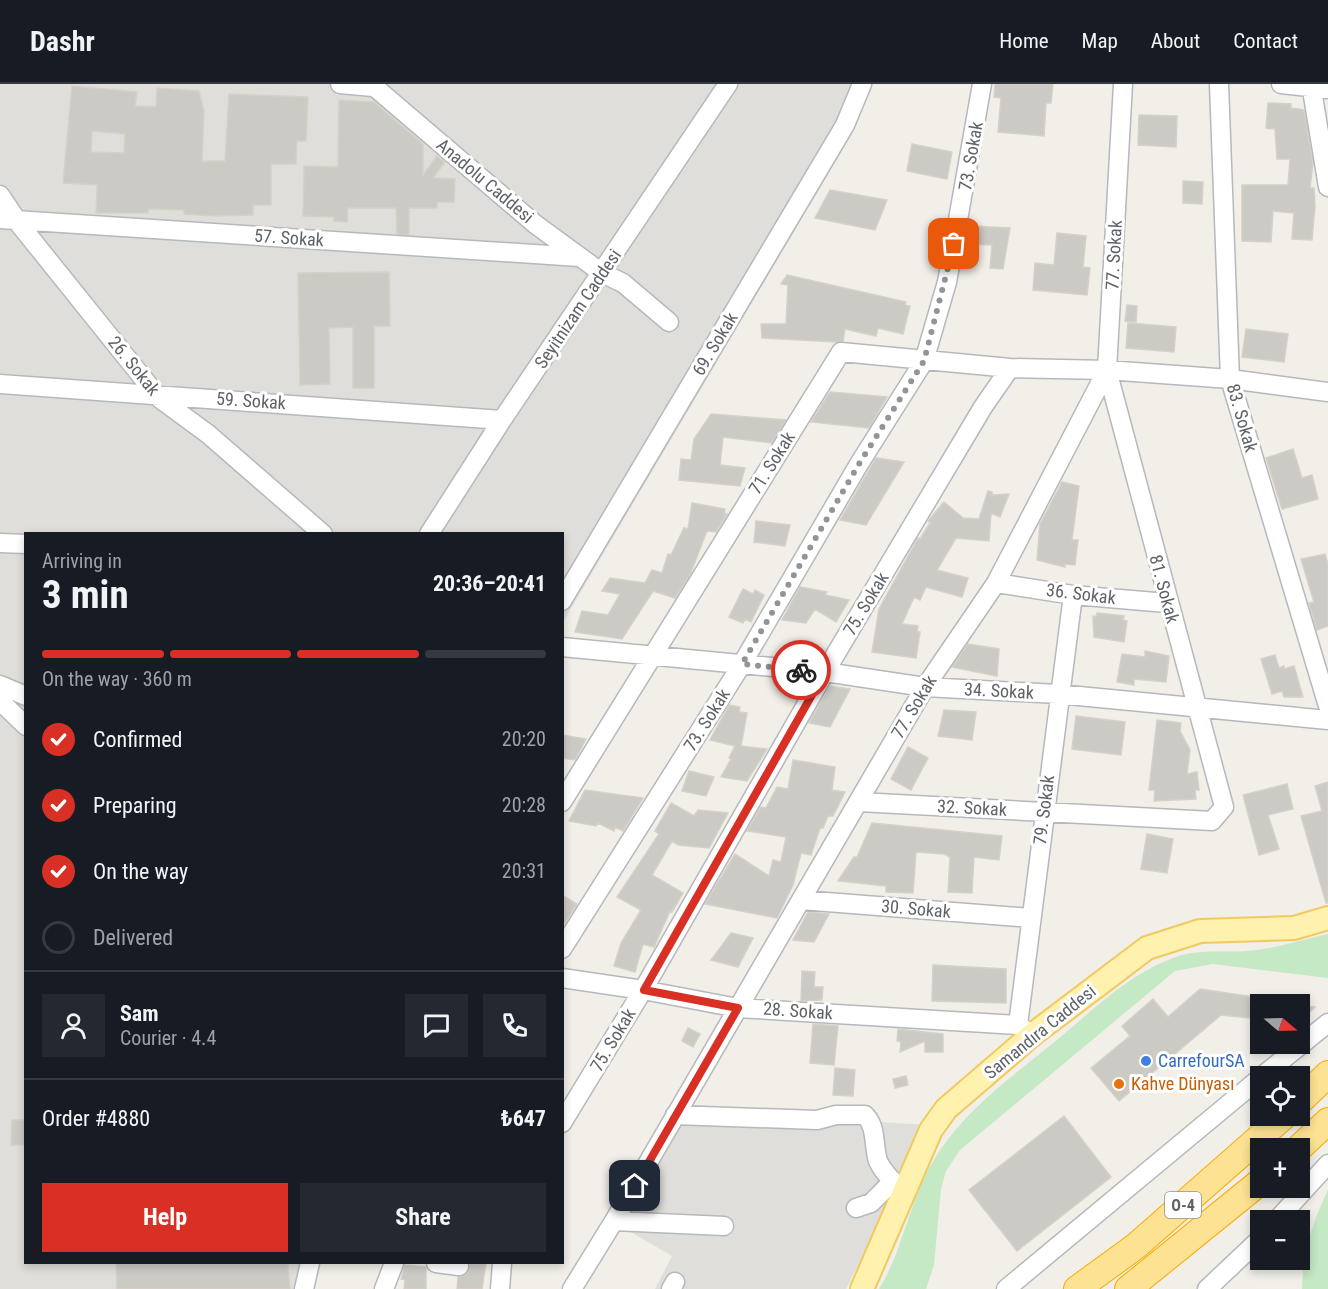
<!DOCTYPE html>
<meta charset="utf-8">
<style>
:root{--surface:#171b24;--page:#242831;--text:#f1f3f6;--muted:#9ea1a6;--line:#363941;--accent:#d93025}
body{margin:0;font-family:"Roboto Condensed",sans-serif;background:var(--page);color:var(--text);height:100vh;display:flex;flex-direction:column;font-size:22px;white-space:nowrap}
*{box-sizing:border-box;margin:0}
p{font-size:20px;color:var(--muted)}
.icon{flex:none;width:33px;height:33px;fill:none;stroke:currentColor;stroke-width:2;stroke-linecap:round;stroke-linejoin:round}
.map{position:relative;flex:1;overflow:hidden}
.drawer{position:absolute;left:24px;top:448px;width:540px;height:732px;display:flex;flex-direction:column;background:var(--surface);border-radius:0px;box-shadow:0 3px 9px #0003}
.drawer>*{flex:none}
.needle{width:39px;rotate:109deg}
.buttons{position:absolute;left:1250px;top:910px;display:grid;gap:12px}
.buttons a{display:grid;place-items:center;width:60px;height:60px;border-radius:0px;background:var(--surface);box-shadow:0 3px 9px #0003;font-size:30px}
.pin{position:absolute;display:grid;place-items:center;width:51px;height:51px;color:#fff;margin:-26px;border-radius:12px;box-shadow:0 3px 9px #0006}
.courier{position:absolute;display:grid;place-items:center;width:60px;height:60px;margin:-30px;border:4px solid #d93025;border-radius:50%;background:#fff;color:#222;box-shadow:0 2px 8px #0007}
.headline em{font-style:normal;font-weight:700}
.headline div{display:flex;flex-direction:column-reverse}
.headline{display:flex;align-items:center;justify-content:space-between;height:102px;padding:0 18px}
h1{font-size:39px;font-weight:700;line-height:45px}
.bar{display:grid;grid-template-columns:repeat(4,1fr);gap:9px 6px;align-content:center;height:72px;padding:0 18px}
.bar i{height:8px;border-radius:4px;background:var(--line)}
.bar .on{background:var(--accent)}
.bar p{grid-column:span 4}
.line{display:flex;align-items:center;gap:15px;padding:0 18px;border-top:2px solid var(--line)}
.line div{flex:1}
.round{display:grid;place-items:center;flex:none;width:63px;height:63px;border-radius:0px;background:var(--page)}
ol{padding:0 18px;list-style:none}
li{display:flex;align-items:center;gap:18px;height:66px}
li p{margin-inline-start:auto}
li .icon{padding:6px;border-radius:50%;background:var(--accent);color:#fff;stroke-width:4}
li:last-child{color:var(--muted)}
li i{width:33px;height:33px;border:3px solid var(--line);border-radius:50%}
.cta{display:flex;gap:12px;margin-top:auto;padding:12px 18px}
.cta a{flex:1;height:69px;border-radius:0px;background:var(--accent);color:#fff;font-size:24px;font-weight:700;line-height:69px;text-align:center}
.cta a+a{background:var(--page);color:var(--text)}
header{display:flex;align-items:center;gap:36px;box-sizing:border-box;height:84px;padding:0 30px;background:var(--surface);border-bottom:2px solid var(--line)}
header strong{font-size:28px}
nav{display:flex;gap:33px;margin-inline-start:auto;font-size:21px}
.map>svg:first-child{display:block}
</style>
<header>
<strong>Dashr</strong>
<nav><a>Home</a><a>Map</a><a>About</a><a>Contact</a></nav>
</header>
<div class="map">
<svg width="1328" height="1205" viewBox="0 0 1328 1205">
<rect width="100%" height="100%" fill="#f1efe8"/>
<path fill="#e0deda" d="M 0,0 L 872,0 L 852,50 L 563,538 L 562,450 L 26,450 L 26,1179 L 317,1179 L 312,1205 L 0,1205 Z
M 689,1026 L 927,1041 L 846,1205 L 655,1205 L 672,1172 L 622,1143 Z"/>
<path fill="#c5e8c5" d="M 1328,850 L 1328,894 L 1213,880 L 1175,887 L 960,1066 L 946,1087 L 941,1105 L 934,1181 L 926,1205 L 879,1205 C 904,1165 909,1116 934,1076 C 963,1027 1014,991 1057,956 C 1093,926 1130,889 1176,873 C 1202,864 1230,870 1257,866 C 1281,863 1305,855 1328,850 Z
M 1328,1106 L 1328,1205 L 1302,1205 C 1303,1168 1312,1139 1328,1106 Z"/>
<path fill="#cccac5" stroke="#d6d1c6" stroke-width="1.5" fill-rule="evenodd" d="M 995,0 L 1053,0 L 1051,19 L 1046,19 L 1044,52 L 998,48 L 1001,14 L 994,13 Z
M 72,2 L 137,8 L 135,22 L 156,23 L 157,4 L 199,7 L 204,27 L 202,77 L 225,77 L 229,10 L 308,13 L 306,57 L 297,57 L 296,80 L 271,80 L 271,121 L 253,121 L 253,131 L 215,132 L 184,130 L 184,126 L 148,125 L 148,129 L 96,129 L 97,101 L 63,99 ZM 92,47 L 125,50 L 124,69 L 91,68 Z
M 339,16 L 374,18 L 423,60 L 423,91 L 437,72 L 445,78 L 433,94 L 455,95 L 454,118 L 437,118 L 437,124 L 409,124 L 409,151 L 397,150 L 396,124 L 348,124 L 347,138 L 334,137 L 334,133 L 303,132 L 304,82 L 338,83 Z
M 1268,19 L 1291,20 L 1291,24 L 1304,26 L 1313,79 L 1310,104 L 1314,104 L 1315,122 L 1312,156 L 1292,155 L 1294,129 L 1273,127 L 1271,158 L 1242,157 L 1242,101 L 1288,101 L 1290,75 L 1277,75 L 1275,45 L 1266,44 Z
M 1139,31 L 1177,32 L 1176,63 L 1138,61 Z
M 912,60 L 952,68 L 947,95 L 907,87 Z
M 1183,97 L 1203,98 L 1202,120 L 1183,119 Z
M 830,106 L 887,116 L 875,146 L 815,134 Z
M 972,142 L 1010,144 L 1003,185 L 990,184 L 992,161 L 970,160 Z
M 1057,149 L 1086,152 L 1083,183 L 1090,184 L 1087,211 L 1033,206 L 1035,179 L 1054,181 Z
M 389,188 L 390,242 L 374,242 L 374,304 L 353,304 L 353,243 L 329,244 L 330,300 L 300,301 L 298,189 Z
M 787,191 L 906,218 L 905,221 L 910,222 L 903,250 L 878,244 L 876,252 L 845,245 L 843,257 L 836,258 L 762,254 L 761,240 L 786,240 L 788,201 L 781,200 Z
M 1127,221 L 1137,222 L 1136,238 L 1125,237 Z
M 1128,239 L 1176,243 L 1174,268 L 1126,264 Z
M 1246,245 L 1288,250 L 1284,278 L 1242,273 Z
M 830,308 L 887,313 L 869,344 L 811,338 Z
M 711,330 L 786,336 L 772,359 L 723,353 L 720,381 L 745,384 L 740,402 L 679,396 L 681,375 L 691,376 L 694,355 Z
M 1293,365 L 1302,394 L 1312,391 L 1318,415 L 1282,425 L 1266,374 Z
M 876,374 L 904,378 L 866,441 L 840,436 Z
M 1062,398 L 1079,402 L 1072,456 L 1078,456 L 1075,481 L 1065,480 L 1065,483 L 1037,476 L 1040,440 Z
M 988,407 L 992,408 L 992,411 L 1009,410 L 1000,433 L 991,429 L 989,457 L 956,454 L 937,486 L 968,494 L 962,513 L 926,503 L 920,516 L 914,513 L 902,540 L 918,542 L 917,548 L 920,548 L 916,574 L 872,568 L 879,525 L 918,454 L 920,455 L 930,439 L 928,437 L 944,418 L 963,434 L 979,435 Z
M 692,419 L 725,425 L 724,429 L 727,430 L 716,448 L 707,447 L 690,491 L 675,514 L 653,507 L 622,555 L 575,548 L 582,527 L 608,531 L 620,510 L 602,507 L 610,494 L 645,499 L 652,486 L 662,489 L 668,470 L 671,471 L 684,444 L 688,445 Z
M 756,437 L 790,441 L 785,462 L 754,458 Z
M 1325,470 L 1328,480 L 1328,542 L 1317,546 L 1309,519 L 1314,518 L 1301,475 Z
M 800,503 L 827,508 L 825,511 L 849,516 L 836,538 L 815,525 L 806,539 L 782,536 Z
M 743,505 L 753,510 L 755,506 L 764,511 L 751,538 L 745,535 L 743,539 L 729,533 Z
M 1097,529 L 1124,532 L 1123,536 L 1127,537 L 1124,558 L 1094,553 L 1093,532 L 1096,533 Z
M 968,560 L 999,565 L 997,592 L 952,583 Z
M 1145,567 L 1169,572 L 1166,598 L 1134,595 L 1134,601 L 1117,598 L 1122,570 L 1145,573 Z
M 1275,571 L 1279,584 L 1284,582 L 1284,585 L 1294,582 L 1303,613 L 1284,613 L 1282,607 L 1272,610 L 1261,575 Z
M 830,602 L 850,605 L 830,643 L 809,639 Z
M 729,621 L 740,623 L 739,628 L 747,629 L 741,662 L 767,665 L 747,697 L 721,693 L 731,675 L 729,674 L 735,662 L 710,656 Z
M 944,626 L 976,628 L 972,656 L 938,652 Z
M 1076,632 L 1125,638 L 1121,671 L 1072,665 Z
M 1157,636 L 1181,639 L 1180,647 L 1190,666 L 1187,690 L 1197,688 L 1199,706 L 1195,706 L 1196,715 L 1154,717 L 1155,706 L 1149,706 Z
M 562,651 L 586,655 L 575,676 L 562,674 Z
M 908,663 L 928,674 L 911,706 L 891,695 Z
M 793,676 L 835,683 L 832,706 L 845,708 L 833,732 L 828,732 L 823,744 L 820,744 L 811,771 L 801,769 L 793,801 L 777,834 L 705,820 L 735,770 L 769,792 L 773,776 L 781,778 L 786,753 L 747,747 L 761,723 L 766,724 L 777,703 L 788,705 Z
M 689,687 L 714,693 L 706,712 L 682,707 Z
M 1328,698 L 1328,819 L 1326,819 L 1301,732 L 1322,727 L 1315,702 Z
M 1287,700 L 1293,725 L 1268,731 L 1279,765 L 1259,771 L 1243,711 Z
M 585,706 L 613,710 L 643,714 L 623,747 L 615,743 L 614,747 L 598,739 L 596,742 L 569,737 Z
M 671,719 L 694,732 L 698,726 L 728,729 L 709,764 L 678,761 L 672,757 L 652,791 L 683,809 L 672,828 L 670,827 L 654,863 L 643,860 L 635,888 L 614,882 L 621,859 L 641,826 L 617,813 L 659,750 L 655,747 Z
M 872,739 L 1002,752 L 999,776 L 974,773 L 972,809 L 948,808 L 950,773 L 944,770 L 916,768 L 913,809 L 886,808 L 886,802 L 838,797 L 854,773 L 857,773 Z
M 1147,750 L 1173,755 L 1167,789 L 1141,785 Z
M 562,811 L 577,820 L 562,843 Z
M 808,828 L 829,830 L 814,858 L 793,856 Z
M 731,849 L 753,854 L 738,883 L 711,876 Z
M 933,881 L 1006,885 L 1006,919 L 932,917 Z
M 802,887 L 815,888 L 814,903 L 823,903 L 822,916 L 801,917 Z
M 1200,905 L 1260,914 L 1260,935 L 1221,931 L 1119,1017 L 1091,984 L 1130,952 L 1122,942 L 1153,915 L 1168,933 Z
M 1299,921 L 1315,923 L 1299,938 Z
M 813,940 L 838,942 L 834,981 L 810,979 Z
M 688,944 L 700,950 L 693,963 L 682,957 Z
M 898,945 L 943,950 L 943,968 L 925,968 L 925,957 L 900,968 L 901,958 L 897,957 Z
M 835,984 L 855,986 L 853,1012 L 833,1011 Z
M 906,992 L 908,1001 L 895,1004 L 893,995 Z
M 1064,1032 L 1111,1093 L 1017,1167 L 969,1106 Z
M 12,1036 L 26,1036 L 26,1061 L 11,1061 Z
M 116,1179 L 288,1179 L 290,1205 L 117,1205 Z
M 470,1179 L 486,1179 L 482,1205 L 457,1205 L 458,1193 L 468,1189 Z
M 405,1181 L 426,1183 L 426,1205 L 404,1205 L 405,1196 L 401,1195 Z"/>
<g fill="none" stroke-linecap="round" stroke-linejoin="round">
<defs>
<path id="minor" d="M 340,0 L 373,3
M 371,0 L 535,140 L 602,189 L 623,199 L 669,238
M 1219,0 L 1230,295 L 1328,622
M 1281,0 L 1328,5
M 1311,0 L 1328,103
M 0,111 L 20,141 L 159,314 L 208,350 L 323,450
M 0,135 L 579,173
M 0,300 L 502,336
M 429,450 L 502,336 L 728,0
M 0,459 L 26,460
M 996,499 L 1073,511 L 1167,519
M 562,517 L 845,41 L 862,0
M 562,563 L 825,588 L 925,603 L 1058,610 L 1328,636
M 0,601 L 26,612
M 0,617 L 26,642
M 562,718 L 841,268 L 1010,284 L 1107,286 L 1230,295 L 1328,308
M 859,718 L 1212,737 L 1224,723 L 1107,286
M 801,816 L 1031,834
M 562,865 L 742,580 L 859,380 L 924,277 L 947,198 L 982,0
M 562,894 L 643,906 L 738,924 L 1018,941 L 1032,951
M 1018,941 L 1073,511
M 1261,993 L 1328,939
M 675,1031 L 817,1036 L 836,1031 L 865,1031 C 877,1043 873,1061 878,1077 C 883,1089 894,1098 903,1108
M 562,1039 L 643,906 L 825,588 L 983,323 L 1010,284
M 856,1124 L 871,1119 L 893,1097
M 614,1137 L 724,1142
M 1276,1137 L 1328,1080
M 436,1179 L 459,1182
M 304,1205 L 310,1179
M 384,1205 L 394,1179
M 500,1205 L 502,1179
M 572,1205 L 614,1137 L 925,603 L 996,499 L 1107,286 L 1123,0
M 671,1205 L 675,1198
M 1006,1205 L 1260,994
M 1207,1205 L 1260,1155"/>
<path id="major" d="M 862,1205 L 931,1046 L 946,1025 L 1032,951 L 1147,864 L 1200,847 L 1294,844 L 1328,834"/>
<path id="highway" d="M 1299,1018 L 1328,990
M 1298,1065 L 1328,1037
M 1077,1205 L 1136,1162 L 1284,1032
M 1128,1205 L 1260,1098"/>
</defs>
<use href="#minor" stroke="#b5b8bc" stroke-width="21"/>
<use href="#major" stroke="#f2c960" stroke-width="26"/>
<use href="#highway" stroke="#f9ab00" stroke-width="28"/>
<use href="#minor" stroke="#fff" stroke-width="18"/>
<use href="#major" stroke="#fff2af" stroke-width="22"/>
<use href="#highway" stroke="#fde293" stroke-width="26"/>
</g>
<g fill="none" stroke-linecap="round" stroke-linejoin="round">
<path stroke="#929495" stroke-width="6" stroke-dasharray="0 10.8" d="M 801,586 L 742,580 L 859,380 L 924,277 L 954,160"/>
<path stroke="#d93025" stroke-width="8" d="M 635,1102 L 738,924 L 644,906 L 825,588 L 801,586"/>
</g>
<circle fill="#3f7fe0" stroke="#fff" stroke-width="2" cx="1146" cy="977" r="6"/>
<circle fill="#e8710a" stroke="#fff" stroke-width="2" cx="1119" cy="1000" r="6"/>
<g text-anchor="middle" stroke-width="6" stroke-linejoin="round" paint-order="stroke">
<rect fill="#fff" stroke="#8f9295" stroke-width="1.5" x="1165" y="1108" width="36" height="26" rx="4.5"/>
<g font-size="16" font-weight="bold" fill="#5f6368">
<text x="1183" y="1127">O-4</text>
</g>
<g font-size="18" fill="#5f6368" stroke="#fff">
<text transform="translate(971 72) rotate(-80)" y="6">73. Sokak</text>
<text transform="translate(485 97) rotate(40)" y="6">Anadolu Caddesi</text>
<text transform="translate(289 154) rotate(4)" y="6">57. Sokak</text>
<text transform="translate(1114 171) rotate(-87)" y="6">77. Sokak</text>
<text transform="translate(578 225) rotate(-56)" y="6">Seyitnizam Caddesi</text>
<text transform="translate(715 260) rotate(-59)" y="6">69. Sokak</text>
<text transform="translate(134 282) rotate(51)" y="6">26. Sokak</text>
<text transform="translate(251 317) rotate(4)" y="6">59. Sokak</text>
<text transform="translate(1242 334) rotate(74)" y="6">83. Sokak</text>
<text transform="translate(772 379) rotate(-58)" y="6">71. Sokak</text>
<text transform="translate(1164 505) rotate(75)" y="6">81. Sokak</text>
<text transform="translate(1081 510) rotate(7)" y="6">36. Sokak</text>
<text transform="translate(866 520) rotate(-59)" y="6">75. Sokak</text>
<text transform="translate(999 607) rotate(3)" y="6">34. Sokak</text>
<text transform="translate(914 623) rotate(-59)" y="6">77. Sokak</text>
<text transform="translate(707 636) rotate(-58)" y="6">73. Sokak</text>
<text transform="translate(972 724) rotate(3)" y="6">32. Sokak</text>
<text transform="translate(1044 726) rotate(-83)" y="6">79. Sokak</text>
<text transform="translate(916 825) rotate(5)" y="6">30. Sokak</text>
<text transform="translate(798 927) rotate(4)" y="6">28. Sokak</text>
<text transform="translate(1040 948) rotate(-39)" y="6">Samandıra Caddesi</text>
<text transform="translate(613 956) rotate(-59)" y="6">75. Sokak</text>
</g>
<g font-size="18" fill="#366cbe" stroke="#fff" text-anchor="start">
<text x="1158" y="983">CarrefourSA</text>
</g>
<g font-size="18" fill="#c56008" stroke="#fff" text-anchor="start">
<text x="1131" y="1006">Kahve Dünyası</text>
</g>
</g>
</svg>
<div class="buttons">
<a><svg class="needle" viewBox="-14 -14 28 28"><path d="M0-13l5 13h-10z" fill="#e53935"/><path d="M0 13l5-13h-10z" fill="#9ea1a6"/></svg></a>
<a><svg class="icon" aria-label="locate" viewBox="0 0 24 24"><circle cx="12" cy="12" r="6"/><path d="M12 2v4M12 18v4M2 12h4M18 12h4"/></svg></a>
<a>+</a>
<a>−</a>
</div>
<div class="pin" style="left:954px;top:160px;background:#ea580c"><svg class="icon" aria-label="bag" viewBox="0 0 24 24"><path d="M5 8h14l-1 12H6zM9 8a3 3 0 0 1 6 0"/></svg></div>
<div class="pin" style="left:635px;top:1102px;background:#1f2937"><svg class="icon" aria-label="home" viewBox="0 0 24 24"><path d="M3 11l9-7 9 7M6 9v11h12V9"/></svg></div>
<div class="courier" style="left:801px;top:586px"><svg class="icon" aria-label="bike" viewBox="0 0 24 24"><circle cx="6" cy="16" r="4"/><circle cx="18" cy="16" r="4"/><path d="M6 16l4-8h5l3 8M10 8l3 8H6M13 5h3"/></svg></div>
<section class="drawer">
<div class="headline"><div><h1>3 min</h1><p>Arriving in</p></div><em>20:36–20:41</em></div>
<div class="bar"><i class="on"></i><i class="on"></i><i class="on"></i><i></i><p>On the way · 360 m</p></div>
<ol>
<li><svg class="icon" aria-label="check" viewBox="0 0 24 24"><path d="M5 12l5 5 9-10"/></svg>Confirmed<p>20:20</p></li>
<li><svg class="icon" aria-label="check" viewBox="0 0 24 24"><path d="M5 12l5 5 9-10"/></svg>Preparing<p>20:28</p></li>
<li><svg class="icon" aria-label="check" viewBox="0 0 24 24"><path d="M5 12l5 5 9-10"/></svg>On the way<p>20:31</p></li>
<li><i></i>Delivered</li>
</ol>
<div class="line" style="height:108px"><a class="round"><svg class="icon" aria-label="person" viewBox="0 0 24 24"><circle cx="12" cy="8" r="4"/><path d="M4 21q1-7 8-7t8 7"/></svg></a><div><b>Sam</b><p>Courier · 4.4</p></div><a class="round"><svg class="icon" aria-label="chat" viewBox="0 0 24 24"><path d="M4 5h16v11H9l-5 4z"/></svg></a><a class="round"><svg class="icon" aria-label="phone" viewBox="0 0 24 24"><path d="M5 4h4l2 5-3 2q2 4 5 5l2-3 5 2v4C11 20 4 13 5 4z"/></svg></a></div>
<div class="line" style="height:78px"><div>Order #4880</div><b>₺647</b></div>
<div class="cta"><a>Help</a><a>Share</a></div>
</section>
</div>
